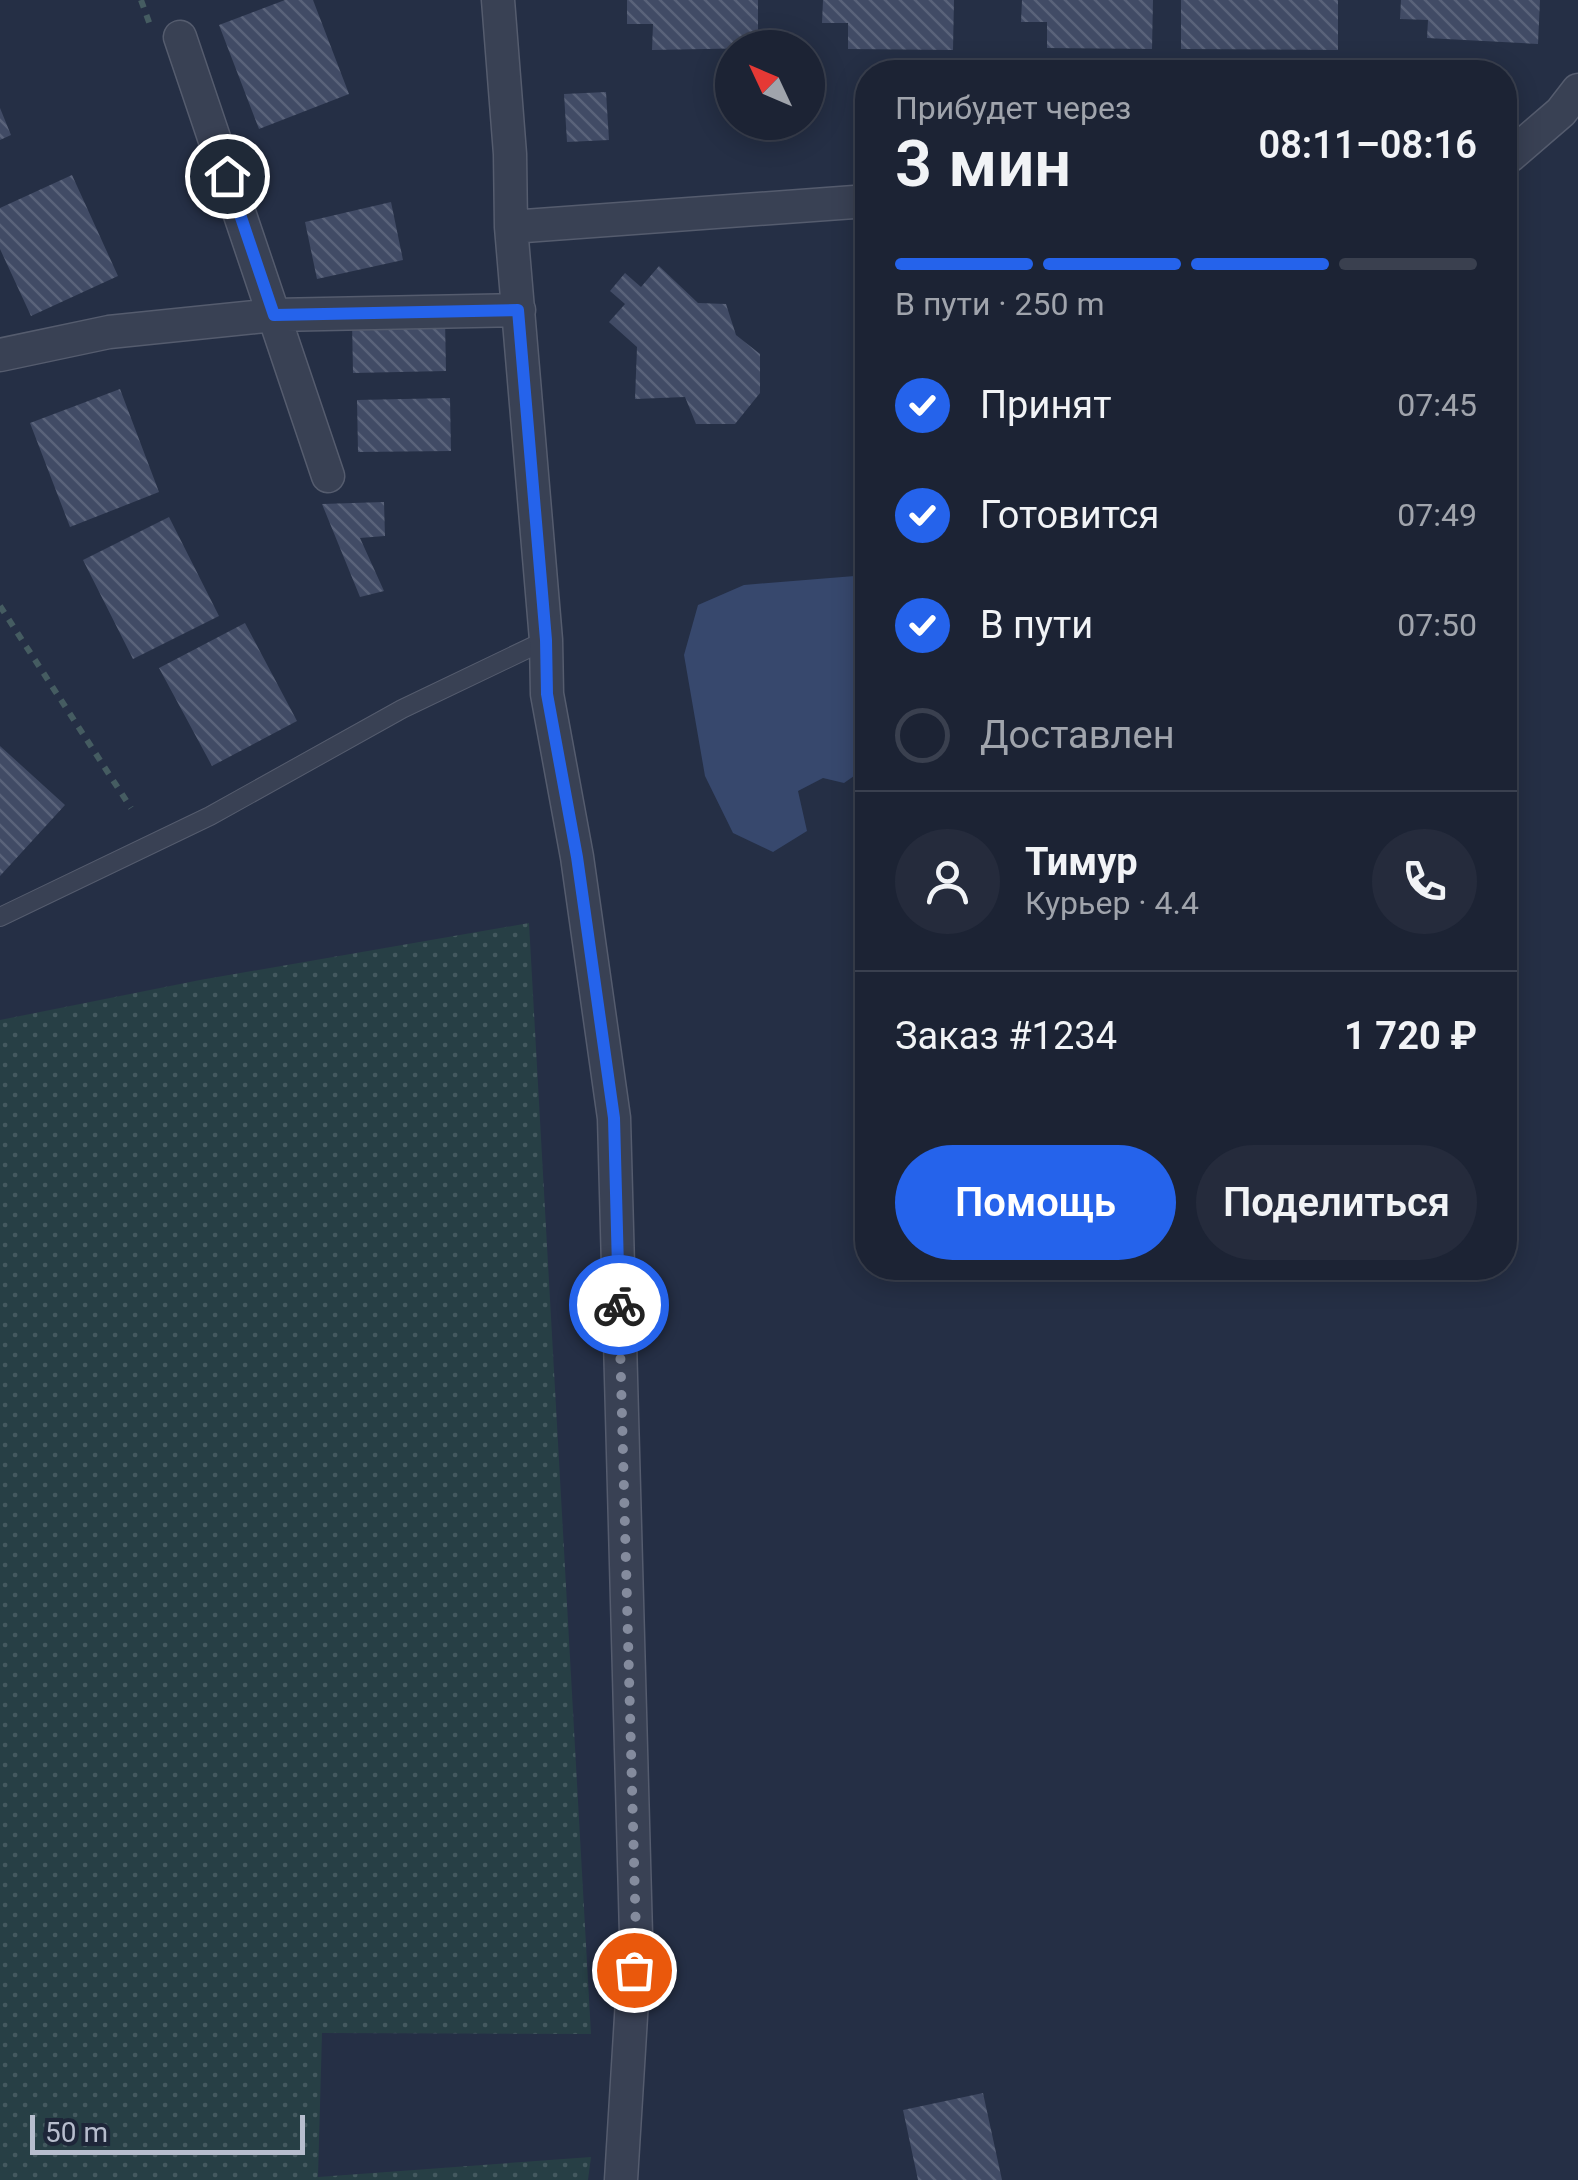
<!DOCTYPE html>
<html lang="ru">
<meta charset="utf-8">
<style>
:root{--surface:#1c2334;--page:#252b3c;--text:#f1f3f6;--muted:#a0a4ac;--line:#3a404f;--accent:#2563eb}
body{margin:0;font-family:Roboto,sans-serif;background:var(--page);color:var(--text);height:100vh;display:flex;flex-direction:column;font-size:38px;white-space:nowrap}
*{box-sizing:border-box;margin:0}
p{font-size:32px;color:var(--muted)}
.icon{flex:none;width:55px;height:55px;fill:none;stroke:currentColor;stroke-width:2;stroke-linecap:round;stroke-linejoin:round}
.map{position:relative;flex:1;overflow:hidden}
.side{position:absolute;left:855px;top:60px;width:662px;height:1220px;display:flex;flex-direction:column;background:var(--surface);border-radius:40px;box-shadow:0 5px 25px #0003,0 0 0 2px var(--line)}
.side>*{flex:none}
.needle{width:65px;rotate:314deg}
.tools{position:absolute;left:715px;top:30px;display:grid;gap:20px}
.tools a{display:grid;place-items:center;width:110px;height:110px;border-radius:50%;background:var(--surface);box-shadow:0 5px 25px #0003,0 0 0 2px var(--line);font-size:50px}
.scale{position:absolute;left:30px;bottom:25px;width:275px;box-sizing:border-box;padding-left:10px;border:5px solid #b7bdcd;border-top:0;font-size:28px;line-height:35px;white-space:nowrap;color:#b7bdcd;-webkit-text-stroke:8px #1e2639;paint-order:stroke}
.pin{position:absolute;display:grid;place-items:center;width:85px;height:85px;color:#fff;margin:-42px;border:5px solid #fff;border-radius:50%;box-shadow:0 2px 10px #0007}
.courier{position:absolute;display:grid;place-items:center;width:100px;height:100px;margin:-50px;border:8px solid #2563eb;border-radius:50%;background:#fff;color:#222;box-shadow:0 2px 12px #0007}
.summary em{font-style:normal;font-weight:600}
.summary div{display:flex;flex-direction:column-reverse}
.summary{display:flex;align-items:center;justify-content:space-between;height:170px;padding:0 40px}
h1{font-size:65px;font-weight:600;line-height:75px}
.bar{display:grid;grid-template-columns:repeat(4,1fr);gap:15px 10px;align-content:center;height:120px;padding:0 40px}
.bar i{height:12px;border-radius:8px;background:var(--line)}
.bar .on{background:var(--accent)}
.bar p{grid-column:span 4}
.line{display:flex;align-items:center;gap:25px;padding:0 40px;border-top:2px solid var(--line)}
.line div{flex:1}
.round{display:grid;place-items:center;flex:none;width:105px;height:105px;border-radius:52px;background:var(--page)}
ol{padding:0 40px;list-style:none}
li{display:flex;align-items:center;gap:30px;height:110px}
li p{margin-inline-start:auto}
li .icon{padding:10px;border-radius:50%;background:var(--accent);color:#fff;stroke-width:4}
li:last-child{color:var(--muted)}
li i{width:55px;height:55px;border:5px solid var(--line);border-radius:50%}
.action{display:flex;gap:20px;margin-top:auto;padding:20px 40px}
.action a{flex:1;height:115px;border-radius:60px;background:var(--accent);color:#fff;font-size:40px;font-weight:600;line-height:115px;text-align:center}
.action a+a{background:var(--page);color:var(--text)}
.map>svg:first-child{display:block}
</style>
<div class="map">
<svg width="1578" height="2180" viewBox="0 0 1578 2180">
<defs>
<pattern id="garden-dots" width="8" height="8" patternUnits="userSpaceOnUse" patternTransform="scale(2.5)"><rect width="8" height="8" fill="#273f45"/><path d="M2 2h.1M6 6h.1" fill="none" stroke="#44595f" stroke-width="1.8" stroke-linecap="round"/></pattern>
<pattern id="building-back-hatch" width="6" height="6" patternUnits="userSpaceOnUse" patternTransform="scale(2.5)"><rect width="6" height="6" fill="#414b65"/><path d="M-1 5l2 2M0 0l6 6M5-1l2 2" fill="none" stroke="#5a637a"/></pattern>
</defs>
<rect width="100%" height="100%" fill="#252f45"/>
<path fill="url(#garden-dots)" d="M 529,923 L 591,2034 L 322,2033 L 318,2177 L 591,2157 L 588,2180 L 0,2180 L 0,1020 L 200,980 Z"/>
<path fill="#37486d" d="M 867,575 L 867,767 L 844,783 L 823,778 L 798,791 L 807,831 L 773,852 L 733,833 L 705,776 L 684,655 L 698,605 L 744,585 Z"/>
<path fill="url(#building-back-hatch)" d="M 285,0 L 313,0 L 349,94 L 259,129 L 219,25 Z
M 627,0 L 758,0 L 758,48 L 652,50 L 653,24 L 627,24 Z
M 823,0 L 954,0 L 953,50 L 848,49 L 848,23 L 822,23 Z
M 1022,0 L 1153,0 L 1152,49 L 1047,48 L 1047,22 L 1021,22 Z
M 1181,0 L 1338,0 L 1338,50 L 1181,49 Z
M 1401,0 L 1540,0 L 1538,44 L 1427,38 L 1428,20 L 1400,19 Z
M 606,92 L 609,140 L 567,142 L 564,94 Z
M 0,108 L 11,135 L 0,140 Z
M 72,175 L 118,276 L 31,316 L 0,249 L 0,208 Z
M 391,202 L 403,260 L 317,279 L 305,222 Z
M 659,266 L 698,303 L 726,304 L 736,335 L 760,354 L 760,393 L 735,424 L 696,424 L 685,397 L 635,399 L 637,347 L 609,322 L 625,304 L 610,291 L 625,273 L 641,287 Z
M 445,319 L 446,371 L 353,373 L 352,321 Z
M 120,389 L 159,492 L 70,527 L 30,423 Z
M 450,398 L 451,451 L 358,452 L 357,400 Z
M 384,502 L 385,536 L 360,538 L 384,591 L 360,597 L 322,504 Z
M 169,517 L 219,616 L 133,659 L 83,560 Z
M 245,623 L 297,721 L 212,766 L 159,668 Z
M 0,746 L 65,805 L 0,876 Z
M 983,2093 L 1002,2180 L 918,2180 L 903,2110 Z"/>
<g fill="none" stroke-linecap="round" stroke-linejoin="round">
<defs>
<path id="service" d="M 0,917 L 210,816 L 402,709 L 546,640"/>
<path id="minor" d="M 498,0 L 510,154 L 511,227 L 546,640 L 547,694 L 577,857 L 614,1118 L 636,1935 L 621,2180
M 180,37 L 328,476
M 1505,157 L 1510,156 L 1561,112 L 1578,90
M 511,227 L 868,201
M 0,355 L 109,332 L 274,315 L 519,310"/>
</defs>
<use href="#service" stroke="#555c6e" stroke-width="20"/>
<use href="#minor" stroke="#555c6e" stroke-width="35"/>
<path stroke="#455c61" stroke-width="6" stroke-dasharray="8 8" stroke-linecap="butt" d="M 141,0 L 150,25
M 0,606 L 131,808"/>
<use href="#service" stroke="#394154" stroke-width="18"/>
<use href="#minor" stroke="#394154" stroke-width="32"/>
</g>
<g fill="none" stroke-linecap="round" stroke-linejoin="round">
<path stroke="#848b9d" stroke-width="10" stroke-dasharray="0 18" d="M 619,1305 L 636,1935 L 634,1970"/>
<path stroke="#2563eb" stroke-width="12" d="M 227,176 L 274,315 L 518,310 L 546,640 L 547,694 L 577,857 L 614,1118 L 619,1305"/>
</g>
</svg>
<div class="tools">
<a><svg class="needle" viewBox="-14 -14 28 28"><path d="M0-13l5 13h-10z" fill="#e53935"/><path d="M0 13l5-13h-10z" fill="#a0a4ac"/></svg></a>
</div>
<div class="scale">50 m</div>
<div class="pin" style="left:634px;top:1970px;background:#ea580c"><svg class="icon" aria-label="bag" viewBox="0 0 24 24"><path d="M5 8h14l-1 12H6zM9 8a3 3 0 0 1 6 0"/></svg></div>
<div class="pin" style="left:227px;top:176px;background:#1f2937"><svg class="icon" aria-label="home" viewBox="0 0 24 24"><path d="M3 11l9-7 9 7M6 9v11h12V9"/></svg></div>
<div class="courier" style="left:619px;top:1305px"><svg class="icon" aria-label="bike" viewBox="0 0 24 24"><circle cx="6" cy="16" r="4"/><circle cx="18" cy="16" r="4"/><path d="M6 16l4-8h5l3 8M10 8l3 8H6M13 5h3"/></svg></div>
<section class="side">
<div class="summary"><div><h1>3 мин</h1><p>Прибудет через</p></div><em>08:11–08:16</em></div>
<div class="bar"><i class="on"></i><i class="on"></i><i class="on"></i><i></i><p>В пути · 250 m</p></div>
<ol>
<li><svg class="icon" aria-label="check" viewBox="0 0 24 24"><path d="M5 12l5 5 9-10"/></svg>Принят<p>07:45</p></li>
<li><svg class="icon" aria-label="check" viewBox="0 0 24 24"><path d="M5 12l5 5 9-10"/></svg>Готовится<p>07:49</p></li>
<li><svg class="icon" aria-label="check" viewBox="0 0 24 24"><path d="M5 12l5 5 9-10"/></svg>В пути<p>07:50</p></li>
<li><i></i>Доставлен</li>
</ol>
<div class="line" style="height:180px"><a class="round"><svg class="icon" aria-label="person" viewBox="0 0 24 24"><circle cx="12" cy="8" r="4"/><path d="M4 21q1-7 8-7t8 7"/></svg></a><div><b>Тимур</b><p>Курьер · 4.4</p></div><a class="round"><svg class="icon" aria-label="phone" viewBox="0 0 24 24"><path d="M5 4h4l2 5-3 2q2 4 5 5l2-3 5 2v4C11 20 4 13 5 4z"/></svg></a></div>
<div class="line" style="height:130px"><div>Заказ #1234</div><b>1 720 ₽</b></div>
<div class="action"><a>Помощь</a><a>Поделиться</a></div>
</section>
</div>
